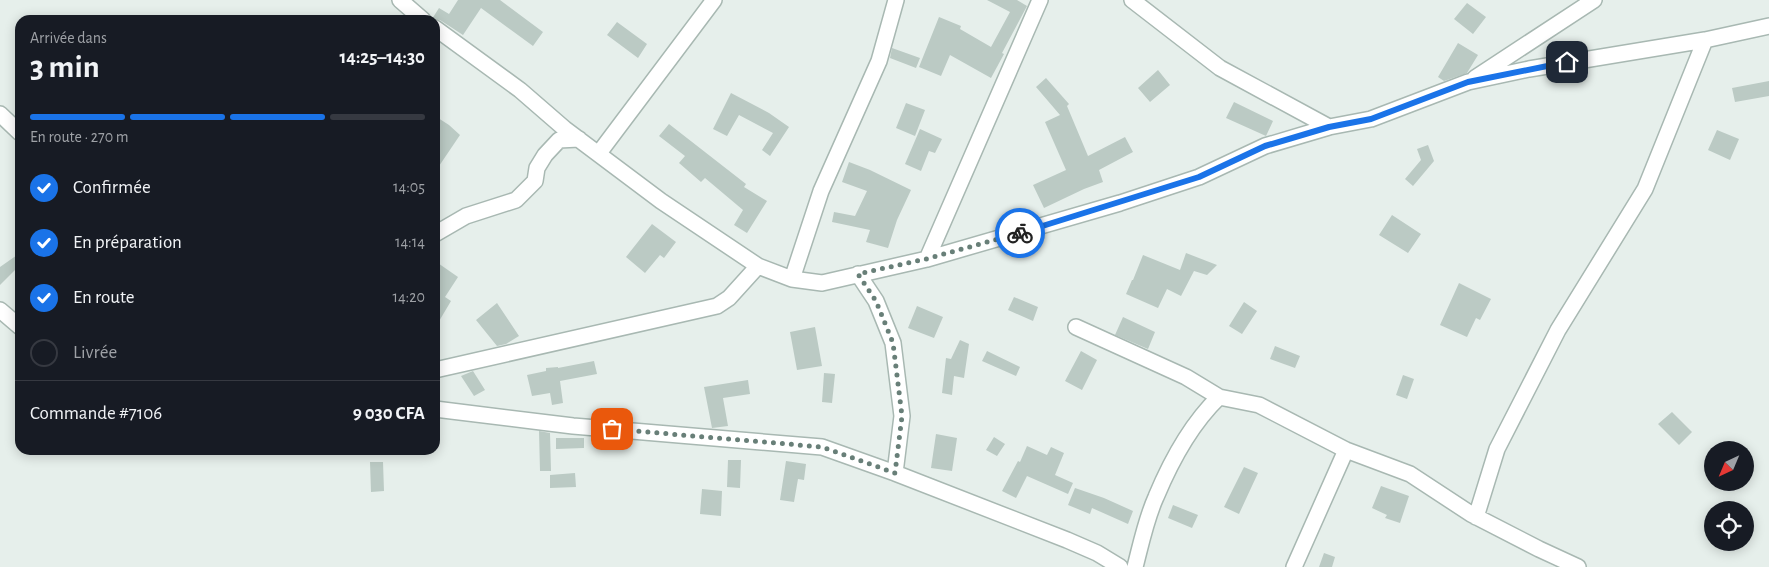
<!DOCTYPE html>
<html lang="fr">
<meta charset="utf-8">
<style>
:root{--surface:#171b24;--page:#20242c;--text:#f1f3f6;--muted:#9ea1a6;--line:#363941;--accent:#1a73e8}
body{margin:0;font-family:"Alegreya Sans",sans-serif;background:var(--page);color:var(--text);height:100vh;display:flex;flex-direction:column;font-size:19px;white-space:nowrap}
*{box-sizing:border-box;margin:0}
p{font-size:16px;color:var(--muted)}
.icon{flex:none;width:28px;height:28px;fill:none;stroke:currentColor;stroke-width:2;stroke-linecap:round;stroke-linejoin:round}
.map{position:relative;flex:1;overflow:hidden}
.sheet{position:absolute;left:15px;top:15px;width:425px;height:440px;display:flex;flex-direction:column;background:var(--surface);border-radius:15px;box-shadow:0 2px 12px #0003}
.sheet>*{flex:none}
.needle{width:32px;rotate:224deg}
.buttons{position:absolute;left:1704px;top:441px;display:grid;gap:10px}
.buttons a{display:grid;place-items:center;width:50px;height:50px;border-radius:50%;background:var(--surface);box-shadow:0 2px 12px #0003;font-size:25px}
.pin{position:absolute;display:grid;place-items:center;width:42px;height:42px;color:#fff;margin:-21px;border-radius:10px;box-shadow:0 2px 8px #0006}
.courier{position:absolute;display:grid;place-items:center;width:50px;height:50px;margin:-25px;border:4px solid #1a73e8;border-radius:50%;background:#fff;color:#222;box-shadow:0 1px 6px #0007}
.overview em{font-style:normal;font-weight:700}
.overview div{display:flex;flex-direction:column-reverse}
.overview{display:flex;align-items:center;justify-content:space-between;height:85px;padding:0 15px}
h1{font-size:32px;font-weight:700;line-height:38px}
.bar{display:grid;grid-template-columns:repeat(4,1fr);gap:8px 5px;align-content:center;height:60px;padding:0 15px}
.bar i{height:6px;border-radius:4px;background:var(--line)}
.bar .current{background:var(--accent)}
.bar p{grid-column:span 4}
.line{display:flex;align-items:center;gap:12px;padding:0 15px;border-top:1px solid var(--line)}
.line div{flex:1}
ol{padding:0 15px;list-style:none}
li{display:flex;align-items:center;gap:15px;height:55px}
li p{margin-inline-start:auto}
li .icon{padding:5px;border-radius:50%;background:var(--accent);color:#fff;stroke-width:4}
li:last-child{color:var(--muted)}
li i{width:28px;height:28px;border:2px solid var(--line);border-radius:50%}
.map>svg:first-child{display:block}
</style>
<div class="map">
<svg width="1769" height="567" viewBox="0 0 1769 567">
<rect width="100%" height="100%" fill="#e6efeb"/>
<path fill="#bbcac4" d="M 458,0 L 500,0 L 543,32 L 533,46 L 481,8 L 463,35 L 440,20 L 432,19 L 439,8 L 449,14 Z
M 987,0 L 1017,0 L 1027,6 L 1002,53 L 1004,54 L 991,78 L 950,55 L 941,76 L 919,67 L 939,17 L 961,26 L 960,29 L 991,47 L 1010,12 Z
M 1467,3 L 1486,17 L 1473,34 L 1454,19 Z
M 617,22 L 647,44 L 638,58 L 607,35 Z
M 1458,43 L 1478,55 L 1467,73 L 1444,81 L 1438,77 Z
M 892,48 L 920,58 L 916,68 L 890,58 Z
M 1158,70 L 1170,85 L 1150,102 L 1138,88 Z
M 1046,78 L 1069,104 L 1067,106 L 1088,156 L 1125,137 L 1133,152 L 1099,170 L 1103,182 L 1084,189 L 1044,208 L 1033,185 L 1066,170 L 1045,122 L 1060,115 L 1036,87 Z
M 1769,81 L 1769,96 L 1735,102 L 1732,88 Z
M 731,93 L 769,113 L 789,127 L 770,156 L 762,150 L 773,133 L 739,115 L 727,136 L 713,129 Z
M 1234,102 L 1273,121 L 1266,136 L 1226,118 Z
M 906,103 L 925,110 L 915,136 L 896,128 Z
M 435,116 L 449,125 L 460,135 L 435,172 Z
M 669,124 L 746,184 L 744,187 L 767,201 L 747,233 L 734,225 L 743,210 L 705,178 L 701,182 L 679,163 L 685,156 L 659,136 Z
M 920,129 L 942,139 L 935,153 L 929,151 L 921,171 L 905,164 Z
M 1717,130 L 1739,139 L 1730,160 L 1708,150 Z
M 1428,145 L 1434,161 L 1413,186 L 1405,179 L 1421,160 L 1417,149 Z
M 849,162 L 870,170 L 911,190 L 897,220 L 888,248 L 866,242 L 870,230 L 832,222 L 834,212 L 855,216 L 867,191 L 842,182 Z
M 1392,215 L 1421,234 L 1408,253 L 1379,235 Z
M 652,224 L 676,242 L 664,258 L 660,255 L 645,273 L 626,257 Z
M 20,253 L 20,265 L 0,285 L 0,267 Z
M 1186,253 L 1217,265 L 1207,275 L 1194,271 L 1181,296 L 1167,289 L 1158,308 L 1126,294 L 1132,280 L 1133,280 L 1143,255 L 1180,270 Z
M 435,261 L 458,277 L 445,297 L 451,301 L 435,328 Z
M 1459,283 L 1491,299 L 1480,320 L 1476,318 L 1467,337 L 1440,325 Z
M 1014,297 L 1038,307 L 1033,321 L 1008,310 Z
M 1244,302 L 1257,311 L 1242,334 L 1229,326 Z
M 497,303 L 519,336 L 506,344 L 497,346 L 476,320 Z
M 917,306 L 943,317 L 934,338 L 908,328 Z
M 1123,317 L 1155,332 L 1148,349 L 1115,335 Z
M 815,327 L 822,366 L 797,370 L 790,332 Z
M 960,340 L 969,344 L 964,378 L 954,376 L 952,395 L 942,393 L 946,358 L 951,359 Z
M 1275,346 L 1300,356 L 1295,368 L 1270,359 Z
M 987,351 L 1020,367 L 1016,376 L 982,361 Z
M 1081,351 L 1097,360 L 1082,390 L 1065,381 Z
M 594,361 L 597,374 L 560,381 L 563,403 L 552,405 L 550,393 L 532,396 L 527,375 L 546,371 L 546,368 L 558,367 L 558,368 Z
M 473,371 L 485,390 L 474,396 L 461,376 Z
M 824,373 L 835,374 L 832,403 L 822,402 Z
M 1403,375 L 1414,379 L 1407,399 L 1396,395 Z
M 748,380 L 750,394 L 723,398 L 728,426 L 712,428 L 704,387 Z
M 1672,412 L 1692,432 L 1679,445 L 1658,424 Z
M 539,431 L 550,433 L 551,471 L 540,471 Z
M 936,434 L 957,438 L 952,471 L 931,468 Z
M 994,437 L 1005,444 L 997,456 L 986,450 Z
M 556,438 L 584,438 L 584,448 L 556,449 Z
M 1027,446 L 1047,455 L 1051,447 L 1064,453 L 1055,475 L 1073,483 L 1068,494 L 1027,476 L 1016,498 L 1002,491 L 1018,461 L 1020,462 Z
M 728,460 L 741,460 L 740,488 L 727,487 Z
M 786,461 L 806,464 L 804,480 L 798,479 L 794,502 L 780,500 Z
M 370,462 L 383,462 L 384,491 L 371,492 Z
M 1244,467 L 1258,473 L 1239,514 L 1224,507 Z
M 575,473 L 576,487 L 550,488 L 550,475 Z
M 1381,486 L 1409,496 L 1400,523 L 1385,518 L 1387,515 L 1372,508 Z
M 1075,488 L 1104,498 L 1133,511 L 1128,524 L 1092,508 L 1090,514 L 1068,505 Z
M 702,489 L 722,491 L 721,516 L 700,514 Z
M 1173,505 L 1198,515 L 1192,528 L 1168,518 Z
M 1324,553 L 1335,557 L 1332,567 L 1319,567 Z"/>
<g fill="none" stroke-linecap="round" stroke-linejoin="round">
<defs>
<path id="minor" d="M 400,0 L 423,20
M 1132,0 L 1220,68 L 1329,127
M 435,28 L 520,90 L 565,129 L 661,201 L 758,266
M 1475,78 L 1594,0
M 0,114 L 20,133
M 599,153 L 714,0
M 435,234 L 466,216 L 516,200 L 535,181 L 537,168 L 545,155 L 559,140 L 579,139
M 927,259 L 1040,0
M 858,274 L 876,301 L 893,343 L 902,416 L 895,473
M 792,279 L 821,191 L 879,61 L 896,0
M 0,310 L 20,327
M 1076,327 L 1186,377 L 1219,397
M 435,370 L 717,306 L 729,298 L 758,266 L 792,279 L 822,283 L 927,259 L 1120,203 L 1199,177 L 1265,146 L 1329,127 L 1371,119 L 1468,82 L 1529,69 L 1705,40 L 1769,26
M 435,409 L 573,426 L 822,447 L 895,473 L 1067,540 L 1097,553 L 1120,567
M 1476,517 L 1497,449 L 1558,330 L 1645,189 L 1705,40
M 1135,567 C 1141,544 1146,519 1156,497 C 1171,461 1191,424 1219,397 L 1259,405 L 1346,450 L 1410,474 L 1471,514 L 1539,549 L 1578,567
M 1294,567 L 1346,450"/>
</defs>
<use href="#minor" stroke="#a8b8b2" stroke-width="18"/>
<use href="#minor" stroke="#fff" stroke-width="15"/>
</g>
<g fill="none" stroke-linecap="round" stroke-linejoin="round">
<path stroke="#687f78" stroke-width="5" stroke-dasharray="0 9" d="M 612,429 L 822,447 L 895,473 L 902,416 L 893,343 L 876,301 L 858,274 L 926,259 L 1020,233"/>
<path stroke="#1a73e8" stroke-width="6" d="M 1020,233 L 1199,177 L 1265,146 L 1329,127 L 1371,119 L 1468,82 L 1567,62"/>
</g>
</svg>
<div class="buttons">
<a><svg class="needle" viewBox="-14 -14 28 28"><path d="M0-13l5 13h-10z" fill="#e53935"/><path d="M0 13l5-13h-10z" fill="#9ea1a6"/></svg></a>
<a><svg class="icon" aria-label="locate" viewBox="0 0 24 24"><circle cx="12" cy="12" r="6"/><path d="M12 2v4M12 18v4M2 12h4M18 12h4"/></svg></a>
</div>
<div class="pin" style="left:612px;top:429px;background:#ea580c"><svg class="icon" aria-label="bag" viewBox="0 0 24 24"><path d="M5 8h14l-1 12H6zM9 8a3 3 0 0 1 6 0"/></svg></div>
<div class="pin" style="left:1567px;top:62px;background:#1f2937"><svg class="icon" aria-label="home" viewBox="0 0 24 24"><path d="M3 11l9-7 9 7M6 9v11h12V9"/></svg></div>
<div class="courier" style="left:1020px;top:233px"><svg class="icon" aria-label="bike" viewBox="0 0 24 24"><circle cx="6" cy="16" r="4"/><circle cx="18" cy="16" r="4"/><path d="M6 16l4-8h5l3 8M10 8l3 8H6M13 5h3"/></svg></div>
<section class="sheet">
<div class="overview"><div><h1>3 min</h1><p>Arrivée dans</p></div><em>14:25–14:30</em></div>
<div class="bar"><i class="current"></i><i class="current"></i><i class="current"></i><i></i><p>En route · 270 m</p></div>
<ol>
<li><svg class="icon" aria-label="check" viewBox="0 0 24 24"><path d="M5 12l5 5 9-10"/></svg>Confirmée<p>14:05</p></li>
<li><svg class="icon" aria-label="check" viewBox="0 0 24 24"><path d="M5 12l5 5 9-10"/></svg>En préparation<p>14:14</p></li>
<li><svg class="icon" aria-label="check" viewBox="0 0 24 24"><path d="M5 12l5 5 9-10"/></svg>En route<p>14:20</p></li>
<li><i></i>Livrée</li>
</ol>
<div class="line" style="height:65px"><div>Commande #7106</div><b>9 030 CFA</b></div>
</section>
</div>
